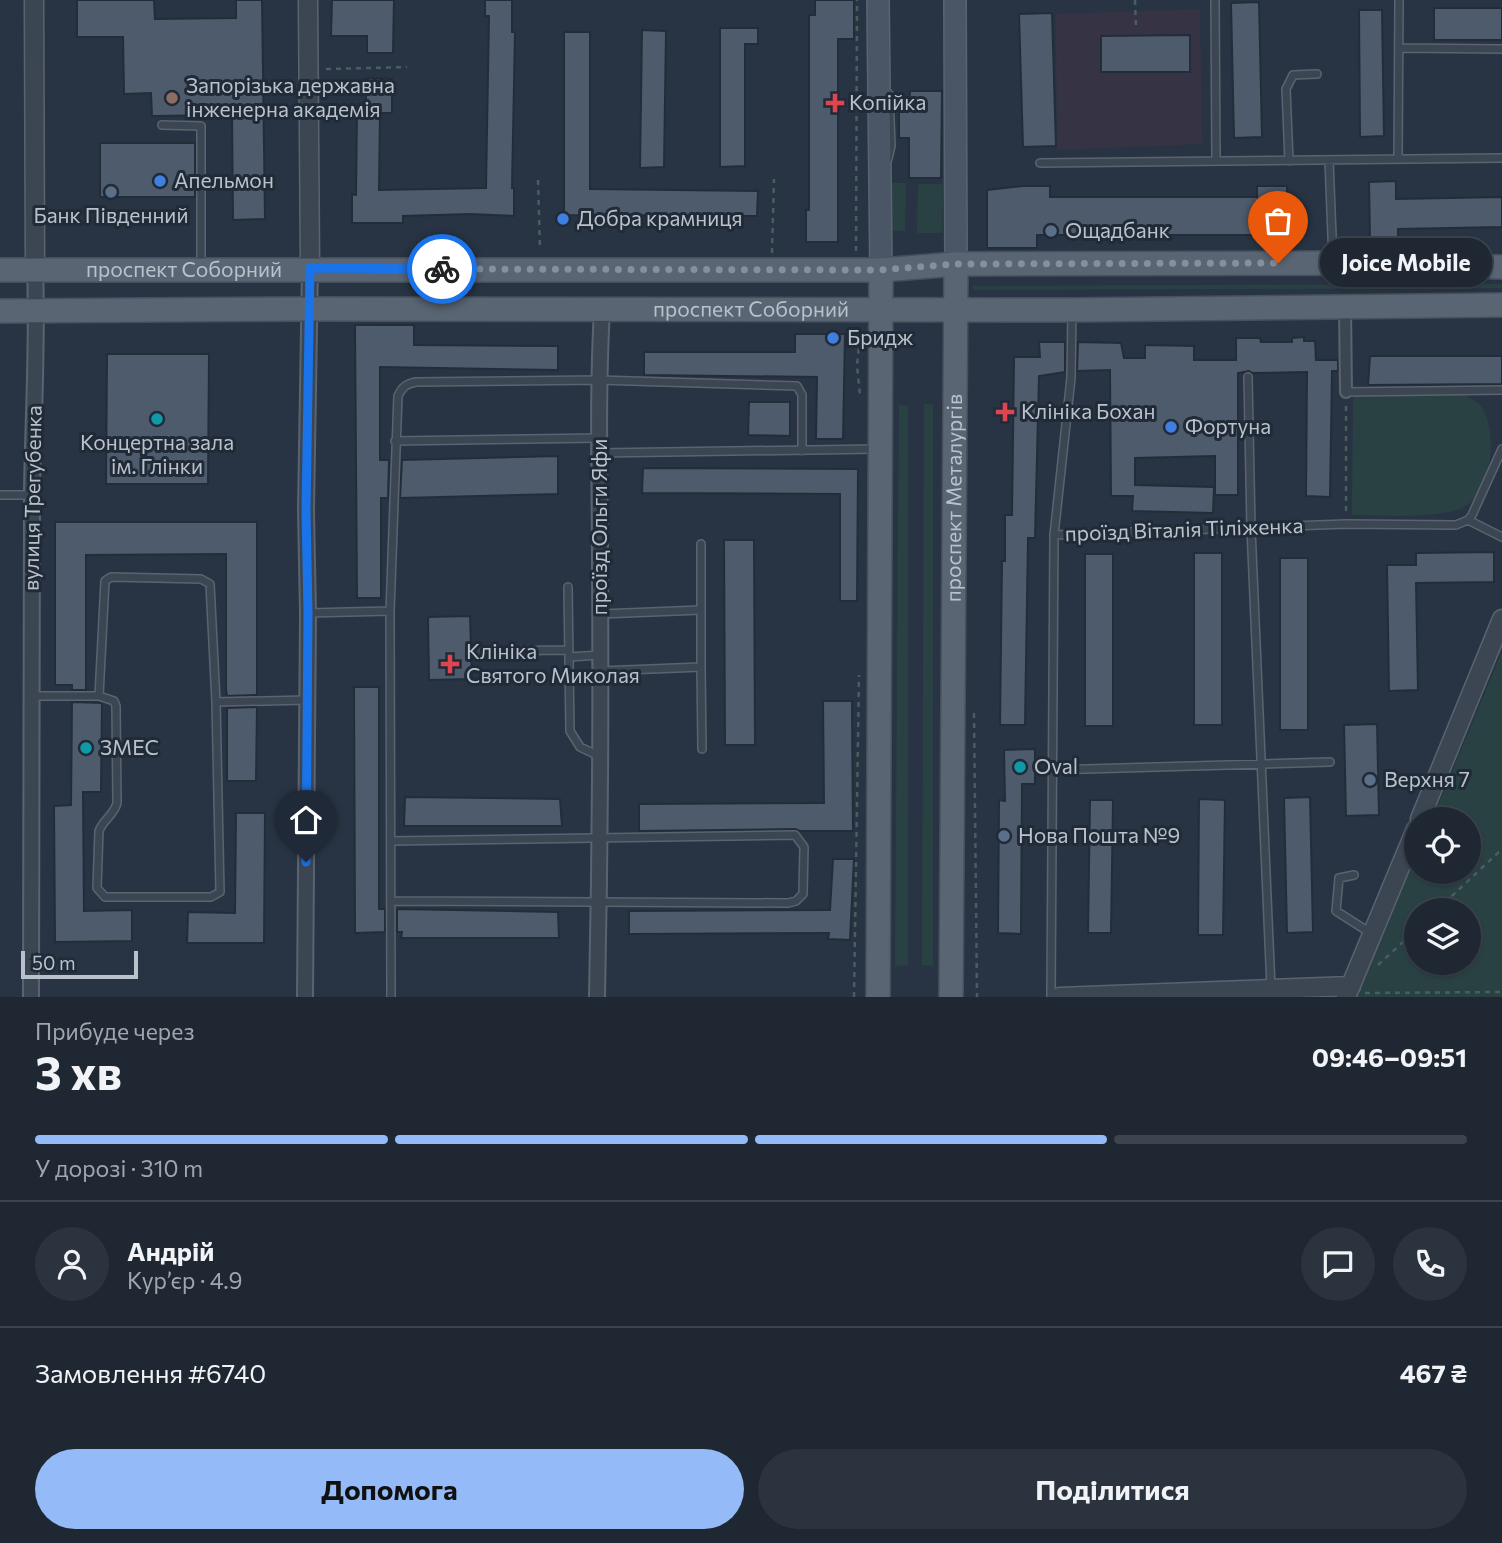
<!DOCTYPE html>
<html lang="uk">
<meta charset="utf-8">
<style>
:root{--surface:#1e2732;--page:#2b333e;--text:#f1f3f6;--muted:#a1a5ac;--line:#3c444d;--accent:#94bbf7}
body{margin:0;font-family:Commissioner,sans-serif;background:var(--page);color:var(--text);height:100vh;display:flex;flex-direction:column;font-size:26px;white-space:nowrap}
*{box-sizing:border-box;margin:0}
p{font-size:23px;color:var(--muted)}
.icon{flex:none;width:38px;height:38px;fill:none;stroke:currentColor;stroke-width:2;stroke-linecap:round;stroke-linejoin:round}
.map{position:relative;height:997px;overflow:hidden}
.sheet{display:flex;flex-direction:column;background:var(--surface);flex:1}
.sheet>*{flex:none}
.tools{position:absolute;left:1404px;top:807px;display:grid;gap:14px}
.tools a{display:grid;place-items:center;width:77px;height:77px;border-radius:50%;background:var(--surface);box-shadow:0 2px 5px #0004,0 0 0 2px var(--line);font-size:35px}
.scale{position:absolute;left:21px;bottom:18px;width:117px;box-sizing:border-box;padding-left:7px;border:4px solid #b9c1cc;border-top:0;font-size:19px;line-height:24px;white-space:nowrap;color:#b9c1cc;-webkit-text-stroke:5px #212b38;paint-order:stroke}
.pin{position:absolute;display:grid;place-items:center;width:60px;height:60px;color:#fff;margin:-72px -30px;border-radius:50% 50% 50% 0;rotate:-45deg;box-shadow:0 0 7px #0007}
.pin .icon{rotate:45deg}
.courier{position:absolute;display:grid;place-items:center;width:70px;height:70px;margin:-35px;border:5px solid #1a73e8;border-radius:50%;background:#fff;color:#222;box-shadow:0 2px 9px #0007}
.bubble{position:absolute;height:49px;border-radius:24px;background:var(--surface);box-shadow:0 2px 5px #0004,0 0 0 2px var(--line);font-size:23px;font-weight:700;line-height:49px;text-align:center}
.head em{font-style:normal;font-weight:700}
.head div{display:flex;flex-direction:column-reverse}
.head{display:flex;align-items:center;justify-content:space-between;height:119px;padding:0 35px}
h1{font-size:46px;font-weight:700;line-height:52px}
.bar{display:grid;grid-template-columns:repeat(4,1fr);gap:10px 7px;align-content:center;height:84px;padding:0 35px}
.bar i{height:9px;border-radius:5px;background:var(--line)}
.bar .current{background:var(--accent)}
.bar p{grid-column:span 4}
.line{display:flex;align-items:center;gap:18px;padding:0 35px;border-top:2px solid var(--line)}
.line div{flex:1}
.round{display:grid;place-items:center;flex:none;width:74px;height:74px;border-radius:37px;background:var(--page)}
.cta{display:flex;gap:14px;margin-top:auto;padding:14px 35px}
.cta a{flex:1;height:80px;border-radius:42px;background:var(--accent);color:#111;font-size:28px;font-weight:700;line-height:80px;text-align:center}
.cta a+a{background:var(--page);color:var(--text)}
.map>svg:first-child{display:block}
</style>
<div class="map">
<svg width="1502" height="997" viewBox="0 0 1502 997">
<rect width="100%" height="100%" fill="#283443"/>
<path fill="#363444" d="M 1200,9 L 1202,144 L 1057,150 L 1056,14 Z"/>
<path fill="#2a4144" fill-rule="evenodd" d="M 886,183 L 906,183 L 905,231 L 885,230 Z
M 918,184 L 943,184 L 942,233 L 917,233 Z
M 1502,284 L 1502,288 L 973,290 L 973,286 Z
M 1458,392 C 1465,396 1476,400 1481,406 C 1498,430 1493,491 1466,506 C 1441,520 1382,515 1352,515 L 1353,394 Z
M 924,404 L 933,404 L 933,966 L 922,965 Z
M 899,405 L 908,406 L 908,965 L 895,966 Z
M 1502,652 L 1502,997 L 1357,997 L 1416,857 L 1416,872 L 1468,872 L 1468,819 L 1432,819 ZM 1416,910 L 1468,910 L 1468,962 L 1416,962 Z"/>
<path fill="#4e5b6c" stroke="#232d3a" stroke-width="2" d="M 77,0 L 154,0 L 155,19 L 236,18 L 236,0 L 262,0 L 265,219 L 233,220 L 232,115 L 152,116 L 151,93 L 124,94 L 123,37 L 77,37 Z
M 332,0 L 394,0 L 393,53 L 367,53 L 367,36 L 331,36 Z
M 485,0 L 512,0 L 512,32 L 515,32 L 512,188 L 514,188 L 514,216 L 470,214 L 403,216 L 403,223 L 352,223 L 352,194 L 356,195 L 357,110 L 366,110 L 366,78 L 392,79 L 392,113 L 380,113 L 379,190 L 486,188 L 489,16 L 485,16 Z
M 815,0 L 854,0 L 854,39 L 838,39 L 838,242 L 806,242 L 806,210 L 809,210 L 809,15 L 815,15 Z
M 1259,2 L 1262,137 L 1234,138 L 1231,3 Z
M 1434,8 L 1502,8 L 1502,40 L 1434,40 Z
M 1359,10 L 1382,10 L 1384,136 L 1360,137 Z
M 1052,13 L 1056,146 L 1023,147 L 1019,14 Z
M 720,28 L 758,28 L 758,44 L 745,44 L 745,166 L 720,167 Z
M 642,30 L 666,31 L 664,167 L 640,168 Z
M 564,32 L 590,32 L 590,189 L 758,191 L 757,216 L 564,215 Z
M 1190,35 L 1190,72 L 1101,72 L 1101,36 Z
M 910,91 L 942,91 L 941,178 L 909,178 L 909,138 L 899,138 L 899,112 L 909,111 Z
M 100,143 L 195,143 L 195,197 L 100,197 Z
M 1396,181 L 1396,199 L 1502,197 L 1502,227 L 1398,229 L 1398,239 L 1370,239 L 1369,182 Z
M 1023,186 L 1050,186 L 1050,197 L 1257,197 L 1257,186 L 1287,186 L 1287,235 L 1037,235 L 1037,248 L 987,248 L 987,190 Z
M 355,325 L 414,325 L 414,345 L 558,346 L 558,370 L 380,367 L 380,460 L 389,460 L 388,498 L 381,498 L 381,598 L 357,598 Z
M 795,334 L 845,334 L 843,439 L 816,439 L 817,377 L 644,375 L 644,352 L 795,352 Z
M 1304,337 L 1304,341 L 1315,341 L 1316,360 L 1338,360 L 1338,371 L 1332,371 L 1330,497 L 1306,496 L 1307,372 L 1252,373 L 1249,371 L 1238,373 L 1238,495 L 1215,495 L 1215,456 L 1135,458 L 1135,485 L 1214,487 L 1213,513 L 1132,511 L 1133,496 L 1111,496 L 1110,370 L 1077,371 L 1078,342 L 1121,343 L 1124,358 L 1145,358 L 1145,345 L 1194,346 L 1194,360 L 1236,360 L 1236,338 L 1260,338 L 1261,342 L 1292,342 L 1292,338 Z
M 1039,342 L 1065,342 L 1065,372 L 1039,376 L 1035,538 L 1028,538 L 1025,725 L 1000,725 L 1002,561 L 1005,561 L 1005,515 L 1012,515 L 1014,357 L 1040,357 Z
M 107,354 L 209,354 L 208,484 L 106,484 Z
M 1370,356 L 1502,356 L 1502,384 L 1368,385 Z
M 749,402 L 790,402 L 790,436 L 748,435 Z
M 558,456 L 558,494 L 400,498 L 402,460 Z
M 643,468 L 858,469 L 857,601 L 840,601 L 840,494 L 642,493 Z
M 55,522 L 257,522 L 257,695 L 227,696 L 226,690 L 226,554 L 86,555 L 86,690 L 72,690 L 72,685 L 55,685 Z
M 724,540 L 754,540 L 755,745 L 725,745 Z
M 1494,552 L 1494,582 L 1416,583 L 1418,690 L 1389,691 L 1387,565 L 1416,565 L 1416,553 Z
M 1194,553 L 1222,553 L 1222,725 L 1194,725 Z
M 1085,554 L 1113,554 L 1113,726 L 1085,726 Z
M 1280,558 L 1308,558 L 1308,730 L 1280,730 Z
M 470,616 L 472,679 L 429,680 L 428,617 Z
M 354,687 L 379,687 L 379,909 L 385,909 L 385,932 L 355,933 Z
M 823,701 L 852,701 L 853,831 L 800,831 L 795,829 L 639,831 L 639,804 L 824,803 Z
M 72,702 L 102,703 L 101,792 L 83,792 L 84,911 L 132,910 L 132,941 L 55,942 L 54,806 L 71,805 Z
M 257,707 L 256,781 L 227,781 L 227,708 Z
M 1377,724 L 1379,815 L 1346,816 L 1344,725 Z
M 1035,749 L 1035,784 L 1022,784 L 1021,934 L 998,933 L 999,800 L 1005,801 L 1004,750 Z
M 405,797 L 560,799 L 562,826 L 404,826 Z
M 1310,797 L 1313,932 L 1287,933 L 1284,798 Z
M 1199,799 L 1225,800 L 1223,935 L 1198,935 Z
M 1090,800 L 1113,800 L 1111,933 L 1088,933 Z
M 236,813 L 265,813 L 264,943 L 187,943 L 188,912 L 235,913 Z
M 833,859 L 854,859 L 850,940 L 828,939 L 829,933 L 629,934 L 629,911 L 830,910 Z
M 397,909 L 558,912 L 559,938 L 401,938 L 402,932 L 397,932 Z"/>
<g fill="none" stroke-linecap="round" stroke-linejoin="round">
<defs>
<path id="service" d="M 1215,0 L 1216,161
M 1399,48 L 1502,49
M 162,125 L 201,126 L 201,268
M 888,159 L 891,146 L 889,94
M 1398,159 L 1399,0
M 1329,160 L 1333,261
M 1289,161 L 1286,89 L 1293,75 L 1317,74
M 1040,163 L 1502,158
M 1248,377 L 1251,528 L 1271,988
M 1346,392 L 1502,390
M 395,441 L 600,438
M 600,453 L 876,449
M 0,495 L 31,495
M 1468,520 L 1472,515 L 1502,449
M 1054,535 L 1071,378 L 1072,313
M 701,544 L 701,610
M 568,587 L 570,731 L 580,747 L 599,756
M 308,613 L 390,611
M 480,651 L 569,650
M 569,657 L 600,655
M 701,667 L 702,749
M 601,671 L 701,667 L 701,610 L 601,614
M 30,696 L 99,696 L 105,581 L 111,577 L 201,579 L 210,584 L 216,702 L 307,700
M 99,696 L 114,701 L 116,706 L 117,803 C 114,815 103,820 99,831 L 97,888 L 105,897 L 211,897 L 220,892 L 216,702
M 1051,770 L 1330,762
M 1354,875 L 1339,878 L 1336,911 L 1372,934
M 391,901 L 788,903 L 796,901 L 803,894 L 804,847 L 795,835 L 391,841
M 391,997 L 390,611 L 398,396 C 402,387 406,384 416,382 L 598,380 L 797,386 L 802,395 L 802,451
M 1051,997 L 1054,535 L 1346,524 L 1456,525 L 1468,520 L 1502,537"/>
<path id="pedestrian" d="M 1345,306 L 1346,392"/>
<path id="minor" d="M 31,997 C 31,829 31,661 32,492 C 33,418 38,344 35,270
M 305,997 L 308,613 L 306,510 L 310,268
M 597,997 C 600,855 601,713 600,571 C 600,484 597,397 602,310"/>
<path id="tertiary" d="M 34,0 L 35,270
M 308,0 L 310,268
M 1420,819 L 1502,619
M 1059,997 L 1351,986
M 1346,997 L 1416,829"/>
<path id="secondary" d="M 878,0 L 881,270
M 955,0 L 956,264"/>
<g id="primary">
<path id="s1" d="M 0,270 L 881,270 L 956,264 L 1333,263 L 1502,267"/>
<path id="s2" d="M 0,311 L 311,309 L 1072,310 L 1502,305"/>
<path d="M 878,997 L 881,270"/>
<path id="s3" d="M 951,997 L 956,264"/>
</g>
</defs>
<use href="#service" stroke="#5a6470" stroke-width="10"/>
<use href="#pedestrian" stroke="#5a6470" stroke-width="14"/>
<use href="#minor" stroke="#5a6470" stroke-width="18"/>
<use href="#tertiary" stroke="#5a6470" stroke-width="21"/>
<use href="#secondary" stroke="#5a6470" stroke-width="24"/>
<use href="#primary" stroke="#464f5c" stroke-width="26"/>
<path stroke="#485e60" stroke-width="2.5" stroke-dasharray="5 5" stroke-linecap="butt" d="M 1135,0 L 1136,29
M 326,69 L 407,67
M 538,180 L 540,250
M 856,251 L 857,0
M 772,253 L 774,179
M 856,329 L 859,345 L 857,366 L 860,395
M 1346,406 L 1346,511
M 974,713 L 977,997
M 1437,910 L 1502,849
M 1378,965 L 1416,930
M 1365,993 L 1502,992
M 854,997 L 859,675"/>
<use href="#service" stroke="#3c4653" stroke-width="7"/>
<use href="#pedestrian" stroke="#3c4653" stroke-width="10"/>
<use href="#minor" stroke="#3c4653" stroke-width="14"/>
<use href="#tertiary" stroke="#3c4653" stroke-width="18"/>
<use href="#secondary" stroke="#4a5566" stroke-width="21"/>
<use href="#primary" stroke="#5a6573" stroke-width="23"/>
</g>
<g fill="none" stroke-linecap="round" stroke-linejoin="round">
<path stroke="#86909c" stroke-width="7" stroke-dasharray="0 12.6" d="M 442,269 L 881,270 L 956,264 L 1278,263"/>
<path stroke="#1a73e8" stroke-width="9" d="M 306,862 L 308,613 L 306,510 L 310,268 L 442,269"/>
</g>
<circle fill="#8d6e63" stroke="#212b38" stroke-width="2.5" cx="172" cy="98" r="7"/>
<g fill="#e0444e" stroke="#212b38" stroke-width="2.5">
<path d="M831.5 92.5h7v7h7v7h-7v7h-7v-7h-7v-7h7z"/>
<path d="M1001.5 401.5h7v7h7v7h-7v7h-7v-7h-7v-7h7z"/>
<path d="M446.5 653.5h7v7h7v7h-7v7h-7v-7h-7v-7h7z"/>
</g>
<g fill="#3f7fe0" stroke="#212b38" stroke-width="2.5">
<circle cx="160" cy="181" r="7"/>
<circle cx="563" cy="219" r="7"/>
<circle cx="833" cy="338" r="7"/>
<circle cx="1171" cy="427" r="7"/>
</g>
<g fill="#5c6f8a" stroke="#212b38" stroke-width="2.5">
<circle cx="111" cy="192" r="7"/>
<circle cx="1051" cy="231" r="7"/>
<circle cx="1370" cy="780" r="7"/>
<circle cx="1004" cy="836" r="7"/>
</g>
<g fill="#0f9aa8" stroke="#212b38" stroke-width="2.5">
<circle cx="157" cy="419" r="7"/>
<circle cx="86" cy="748" r="7"/>
<circle cx="1020" cy="767" r="7"/>
</g>
<g text-anchor="middle" stroke-width="6" stroke-linejoin="round" paint-order="stroke">
<g font-size="21" fill="#b9c1cc" stroke="#212b38" text-anchor="start">
<text x="186" y="93">Запорізька державна<tspan x="186" dy="24">інженерна академія</tspan></text>
<text x="849" y="110">Копійка</text>
<text x="174" y="188">Апельмон</text>
<text x="111" y="223" text-anchor="middle">Банк Південний</text>
<text x="577" y="226">Добра крамниця</text>
<text x="1065" y="238">Ощадбанк</text>
<text x="847" y="345">Бридж</text>
<text x="1021" y="419">Клініка Бохан</text>
<text x="1185" y="434">Фортуна</text>
<text x="157" y="450" text-anchor="middle">Концертна зала<tspan x="157" dy="24">ім. Глінки</tspan></text>
<text x="466" y="659">Клініка<tspan x="466" dy="24">Святого Миколая</tspan></text>
<text x="100" y="755">ЗМЕС</text>
<text x="1034" y="774">Oval</text>
<text x="1384" y="787">Верхня 7</text>
<text x="1018" y="843">Нова Пошта №9</text>
</g>
<g font-size="21" fill="#b9c1cc" stroke="#212b38">
<text dy="7" stroke="none"><textPath href="#s1" startOffset="184">проспект Соборний</textPath></text>
<text dy="7" stroke="none"><textPath href="#s2" startOffset="751">проспект Соборний</textPath></text>
<text transform="translate(33 498) rotate(-89)" y="7">вулиця Трегубенка</text>
<text dy="7" stroke="none"><textPath href="#s3" startOffset="499">проспект Металургів</textPath></text>
<text transform="translate(600 527) rotate(-90)" y="7">проїзд Ольги Яфи</text>
<text transform="translate(1184 530) rotate(-2)" y="7">проїзд Віталія Тіліженка</text>
</g>
</g>
</svg>
<div class="tools">
<a><svg class="icon" aria-label="locate" viewBox="0 0 24 24"><circle cx="12" cy="12" r="6"/><path d="M12 2v4M12 18v4M2 12h4M18 12h4"/></svg></a>
<a><svg class="icon" aria-label="layers" viewBox="0 0 24 24"><path d="M12 4l9 5-9 5-9-5zM3 14l9 5 9-5"/></svg></a>
</div>
<div class="scale">50 m</div>
<div class="pin" style="left:1278px;top:263px;background:#ea580c"><svg class="icon" aria-label="bag" viewBox="0 0 24 24"><path d="M5 8h14l-1 12H6zM9 8a3 3 0 0 1 6 0"/></svg></div>
<div class="pin" style="left:306px;top:862px;background:#1f2937"><svg class="icon" aria-label="home" viewBox="0 0 24 24"><path d="M3 11l9-7 9 7M6 9v11h12V9"/></svg></div>
<div class="courier" style="left:442px;top:269px"><svg class="icon" aria-label="bike" viewBox="0 0 24 24"><circle cx="6" cy="16" r="4"/><circle cx="18" cy="16" r="4"/><path d="M6 16l4-8h5l3 8M10 8l3 8H6M13 5h3"/></svg></div>
<div class="bubble" style="left:1320px;top:238px;width:172px">Joice Mobile</div>
</div>
<section class="sheet">
<div class="head"><div><h1>3 хв</h1><p>Прибуде через</p></div><em>09:46–09:51</em></div>
<div class="bar"><i class="current"></i><i class="current"></i><i class="current"></i><i></i><p>У дорозі · 310 m</p></div>
<div class="line" style="height:126px"><a class="round"><svg class="icon" aria-label="person" viewBox="0 0 24 24"><circle cx="12" cy="8" r="4"/><path d="M4 21q1-7 8-7t8 7"/></svg></a><div><b>Андрій</b><p>Кур’єр · 4.9</p></div><a class="round"><svg class="icon" aria-label="chat" viewBox="0 0 24 24"><path d="M4 5h16v11H9l-5 4z"/></svg></a><a class="round"><svg class="icon" aria-label="phone" viewBox="0 0 24 24"><path d="M5 4h4l2 5-3 2q2 4 5 5l2-3 5 2v4C11 20 4 13 5 4z"/></svg></a></div>
<div class="line" style="height:91px"><div>Замовлення #6740</div><b>467 ₴</b></div>
<div class="cta"><a>Допомога</a><a>Поділитися</a></div>
</section>
